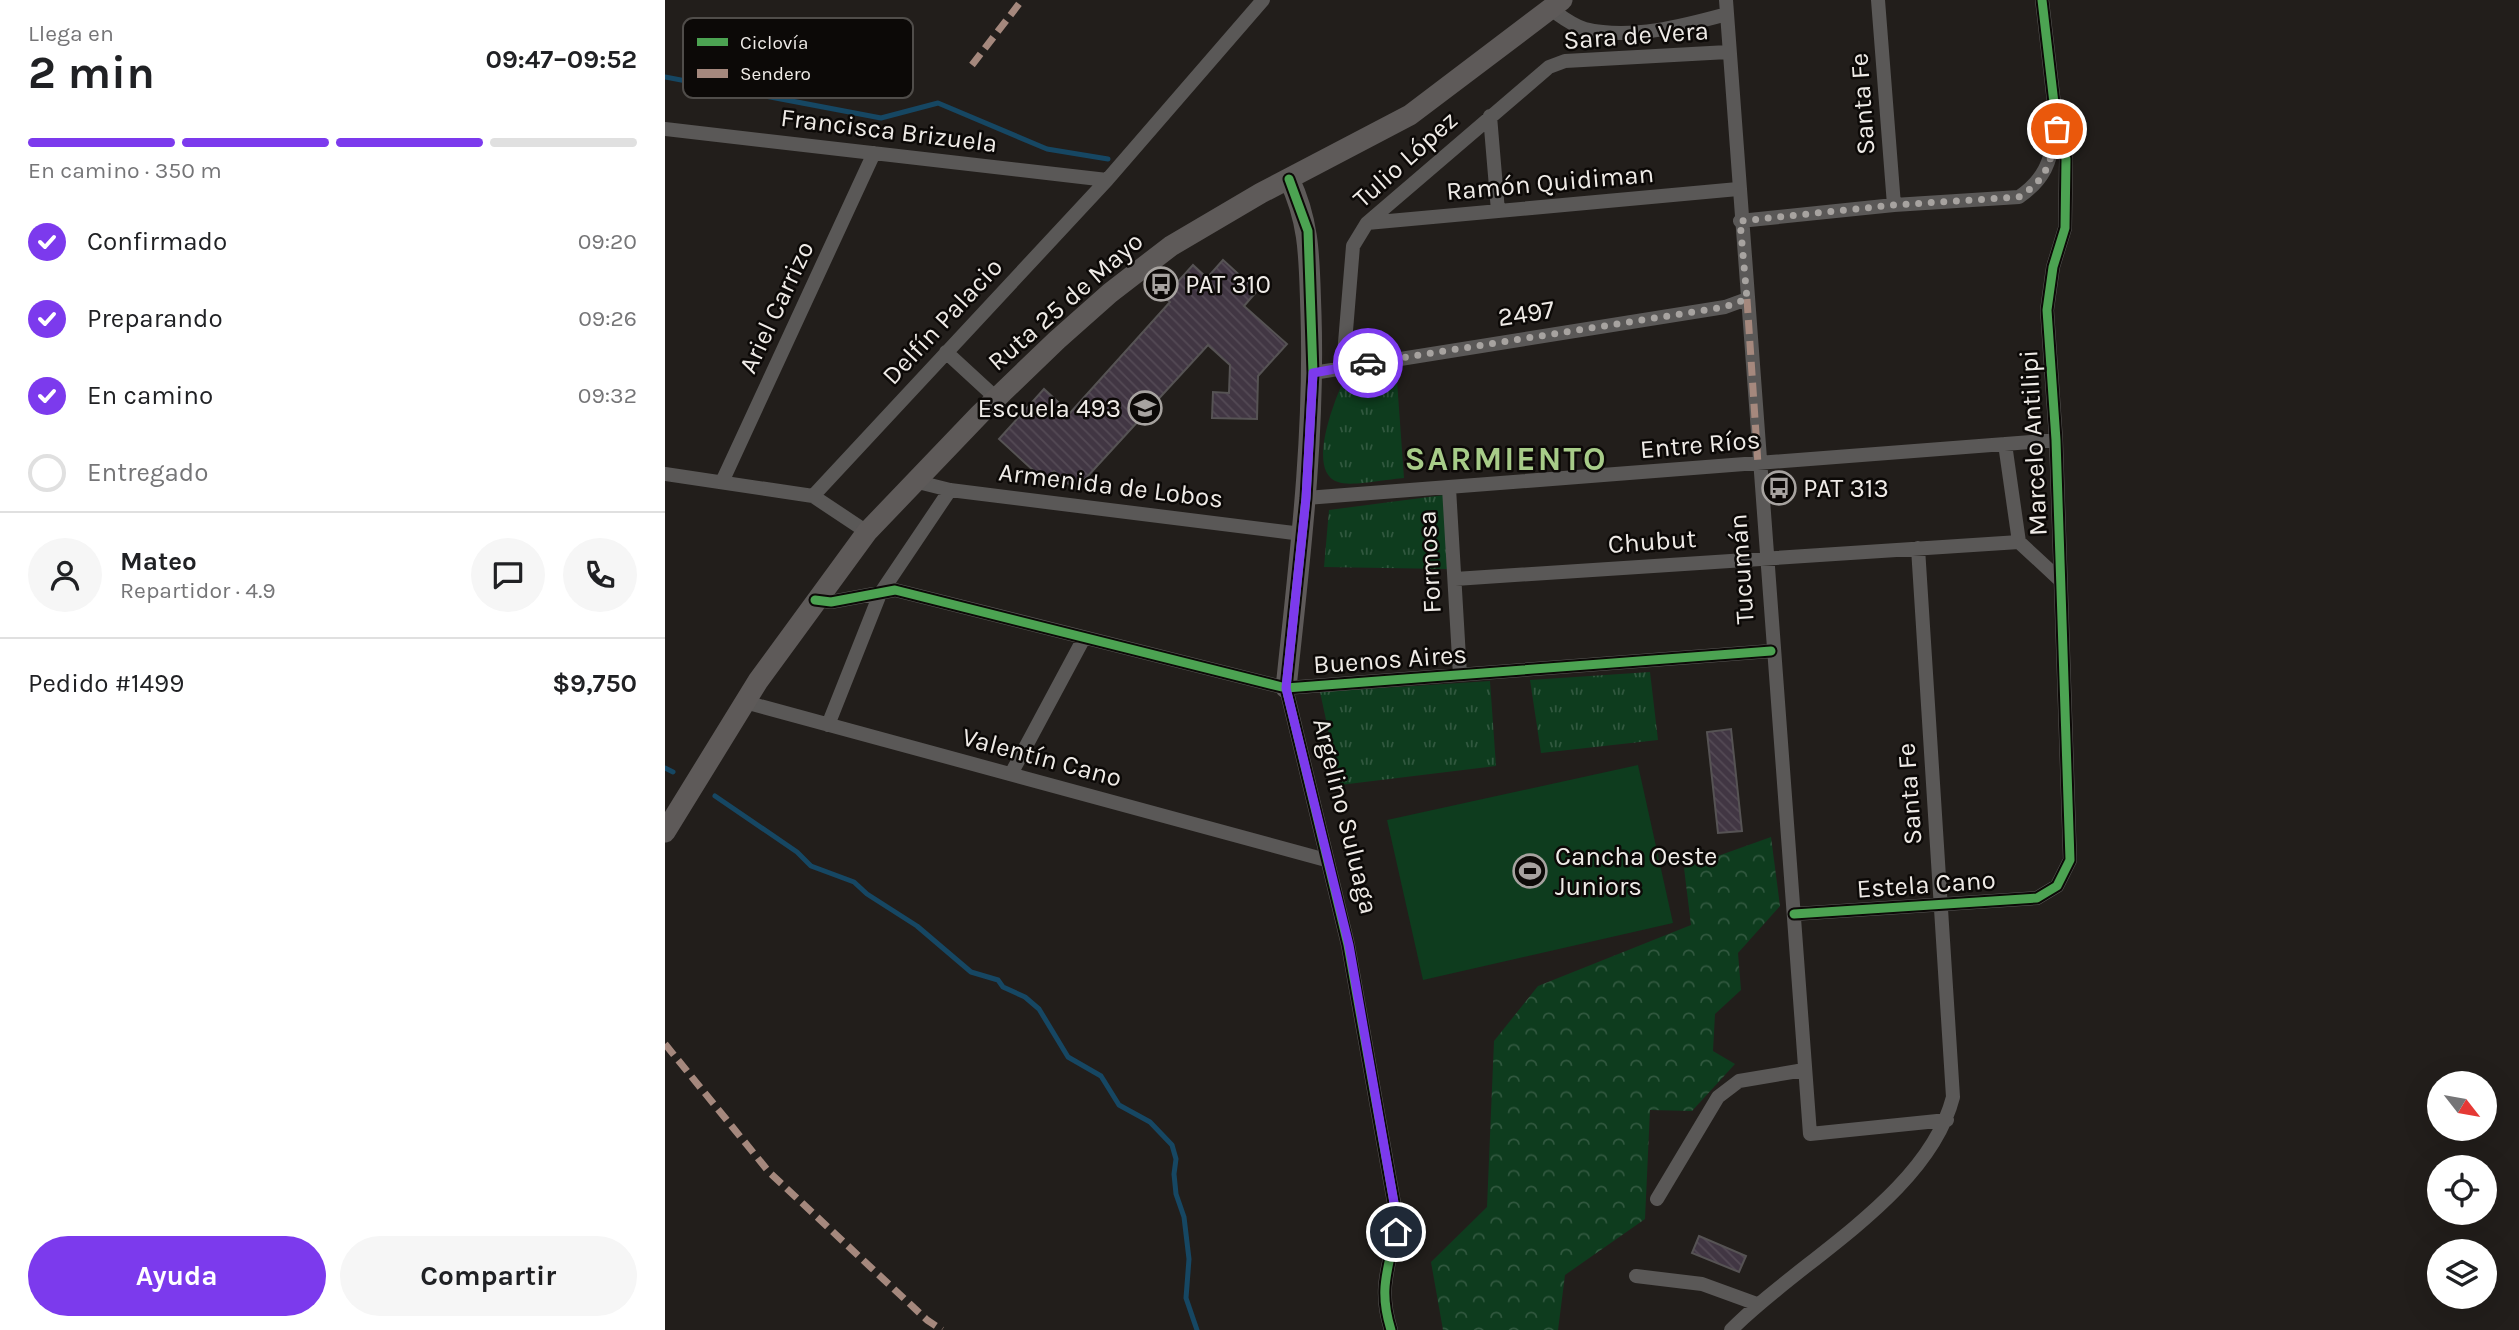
<!DOCTYPE html>
<html lang="es">
<meta charset="utf-8">
<style>
:root{--surface:#fff;--page:#f6f6f6;--text:#202124;--muted:#757577;--line:#e0e0e0;--accent:#7c3aed}
body{margin:0;font-family:Karla,sans-serif;background:var(--page);color:var(--text);height:100vh;display:flex;flex-direction:column;font-size:26px;white-space:nowrap}
*{box-sizing:border-box;margin:0}
p{font-size:23px;color:var(--muted)}
.icon{flex:none;width:38px;height:38px;fill:none;stroke:currentColor;stroke-width:2;stroke-linecap:round;stroke-linejoin:round}
.map{position:relative;flex:1;overflow:hidden}
.drawer{display:flex;flex-direction:column;background:var(--surface);width:665px}
.drawer>*{flex:none}
.needle{width:46px;rotate:121deg}
.tools{position:absolute;left:1762px;top:1071px;display:grid;gap:14px}
.tools a{display:grid;place-items:center;width:70px;height:70px;border-radius:50%;background:var(--surface);box-shadow:0 7px 28px #0002;font-size:35px}
.pin{position:absolute;display:grid;place-items:center;width:60px;height:60px;color:#fff;margin:-30px;border:4px solid #fff;border-radius:50%;box-shadow:0 2px 7px #0007}
.courier{position:absolute;display:grid;place-items:center;width:70px;height:70px;margin:-35px;border:5px solid #7c3aed;border-radius:50%;background:#fff;color:#222;box-shadow:0 2px 9px #0007}
.head em{font-style:normal;font-weight:700}
.head div{display:flex;flex-direction:column-reverse}
.head{display:flex;align-items:center;justify-content:space-between;height:119px;padding:0 28px}
h1{font-size:46px;font-weight:700;line-height:52px}
.bar{display:grid;grid-template-columns:repeat(4,1fr);gap:10px 7px;align-content:center;height:84px;padding:0 28px}
.bar i{height:9px;border-radius:5px;background:var(--line)}
.bar .selected{background:var(--accent)}
.bar p{grid-column:span 4}
.line{display:flex;align-items:center;gap:18px;padding:0 28px;border-top:2px solid var(--line)}
.line div{flex:1}
.round{display:grid;place-items:center;flex:none;width:74px;height:74px;border-radius:37px;background:var(--page)}
ol{padding:0 28px;list-style:none}
li{display:flex;align-items:center;gap:21px;height:77px}
li p{margin-inline-start:auto}
li .icon{padding:7px;border-radius:50%;background:var(--accent);color:#fff;stroke-width:4}
li:last-child{color:var(--muted)}
li i{width:38px;height:38px;border:4px solid var(--line);border-radius:50%}
.button{display:flex;gap:14px;margin-top:auto;padding:14px 28px}
.button a{flex:1;height:80px;border-radius:42px;background:var(--accent);color:#fff;font-size:28px;font-weight:700;line-height:80px;text-align:center}
.button a+a{background:var(--page);color:var(--text)}
main{display:flex;flex:1;min-height:0}
.map>svg:first-child{display:block}
</style>
<main>
<section class="drawer">
<div class="head"><div><h1>2 min</h1><p>Llega en</p></div><em>09:47–09:52</em></div>
<div class="bar"><i class="selected"></i><i class="selected"></i><i class="selected"></i><i></i><p>En camino · 350 m</p></div>
<ol>
<li><svg class="icon" aria-label="check" viewBox="0 0 24 24"><path d="M5 12l5 5 9-10"/></svg>Confirmado<p>09:20</p></li>
<li><svg class="icon" aria-label="check" viewBox="0 0 24 24"><path d="M5 12l5 5 9-10"/></svg>Preparando<p>09:26</p></li>
<li><svg class="icon" aria-label="check" viewBox="0 0 24 24"><path d="M5 12l5 5 9-10"/></svg>En camino<p>09:32</p></li>
<li><i></i>Entregado</li>
</ol>
<div class="line" style="height:126px"><a class="round"><svg class="icon" aria-label="person" viewBox="0 0 24 24"><circle cx="12" cy="8" r="4"/><path d="M4 21q1-7 8-7t8 7"/></svg></a><div><b>Mateo</b><p>Repartidor · 4.9</p></div><a class="round"><svg class="icon" aria-label="chat" viewBox="0 0 24 24"><path d="M4 5h16v11H9l-5 4z"/></svg></a><a class="round"><svg class="icon" aria-label="phone" viewBox="0 0 24 24"><path d="M5 4h4l2 5-3 2q2 4 5 5l2-3 5 2v4C11 20 4 13 5 4z"/></svg></a></div>
<div class="line" style="height:91px"><div>Pedido #1499</div><b>$9,750</b></div>
<div class="button"><a>Ayuda</a><a>Compartir</a></div>
</section>
<div class="map">
<svg width="1854" height="1330" viewBox="0 0 1854 1330">
<defs>
<pattern id="grass-tufts" width="24" height="20" patternUnits="userSpaceOnUse" patternTransform="scale(1.75)"><rect width="24" height="20" fill="#0e3c1e"/><path d="M3 7l-1-3M5 7V3M7 7l1-3M15 17l-1-3M17 17v-4M19 17l1-3" fill="none" stroke="#31583f"/></pattern>
<pattern id="forest-crowns" width="20" height="18" patternUnits="userSpaceOnUse" patternTransform="scale(1.75)"><rect width="20" height="18" fill="#0e3c1e"/><path d="M2 6a3 3 0 1 1 6 0M12 15a3 3 0 1 1 6 0" fill="none" stroke="#31583f"/></pattern>
<pattern id="building-back-hatch" width="6" height="6" patternUnits="userSpaceOnUse" patternTransform="scale(1.75)"><rect width="6" height="6" fill="#413643"/><path d="M-1 5l2 2M0 0l6 6M5-1l2 2" fill="none" stroke="#544a55"/></pattern>
</defs>
<rect width="100%" height="100%" fill="#221e1b"/>
<path fill="url(#grass-tufts)" d="M 711,367 L 731,367 L 739,478 C 723,479 686,487 673,482 C 641,472 669,402 678,382 Z
M 779,495 L 782,569 L 659,567 L 664,510 Z
M 985,672 L 993,740 L 876,753 L 865,680 Z
M 825,681 L 831,766 L 675,785 L 655,692 Z"/>
<path fill="url(#forest-crowns)" d="M 1106,837 L 1115,906 L 1073,953 L 1076,990 L 1050,1014 L 1048,1051 L 1070,1064 L 1027,1111 L 985,1110 L 980,1219 L 900,1275 L 893,1330 L 778,1330 L 766,1262 L 822,1207 L 829,1041 L 873,986 L 1026,925 L 1019,868 Z"/>
<path fill="#0e3c1e" d="M 973,765 L 1008,923 L 758,980 L 722,820 Z"/>
<g fill="none" stroke-linecap="round" stroke-linejoin="round">
<path stroke="#164763" stroke-width="5" d="M 0,77 L 216,118 L 273,103 L 382,149 L 443,159
M 0,768 L 8,772
M 50,796 L 132,852 L 146,866 L 189,882 L 202,894 L 252,926 L 306,972 L 333,980 L 338,987 L 360,997 L 374,1009 L 403,1057 L 436,1076 L 454,1105 L 485,1122 L 507,1145 L 511,1159 L 509,1174 L 511,1194 L 519,1217 L 524,1259 L 521,1298 L 532,1330"/>
</g>
<path fill="url(#building-back-hatch)" stroke="#565354" stroke-width="2" d="M 558,260 L 592,291 L 579,306 L 622,344 L 593,376 L 592,419 L 547,418 L 548,392 L 564,393 L 565,365 L 543,345 L 410,490 L 389,471 L 380,481 L 334,439 L 379,389 L 405,413 L 505,302 L 499,297 L 528,265 L 542,278 Z
M 1066,729 L 1077,831 L 1053,833 L 1042,732 Z
M 1034,1236 L 1081,1256 L 1074,1272 L 1027,1253 Z"/>
<g fill="none" stroke-linecap="round" stroke-linejoin="round">
<path stroke="#5a5857" stroke-width="14" d="M 1061,0 L 1145,1134 L 1282,1120
M 1213,0 L 1229,205
M 887,10 C 897,17 908,26 920,29 C 966,40 1018,26 1062,14
M 825,116 L 833,211
M 0,129 L 442,180
M 1075,221 L 1229,205 L 1354,197 C 1380,179 1385,162 1391,132
M 702,223 L 1073,189
M 281,352 L 331,398
M 678,367 L 688,246 L 702,223 L 884,67 L 900,61 L 1063,52
M 648,373 L 1060,307 L 1082,299
M 1340,444 L 1354,542 L 1395,580
M 0,474 L 148,496 L 202,532
M 249,481 L 285,490 L 637,534
M 57,482 L 209,153
M 784,488 L 795,675
M 148,496 L 442,180 L 598,0
M 641,498 L 1391,440
M 790,579 L 1354,542
M 150,600 L 166,602 L 230,590 L 621,688 L 1106,651
M 621,688 L 683,945 L 731,1214 C 730,1262 710,1279 726,1330
M 80,702 L 661,860
M 163,725 L 215,594 L 285,490
M 346,774 L 419,638
M 1129,914 L 1372,898 L 1392,886 L 1405,860 L 1391,440 L 1382,310 L 1388,267 L 1400,228 L 1401,159 L 1392,129 L 1377,0
M 992,1199 L 1053,1097 L 1074,1081 L 1139,1070
M 971,1276 L 1037,1284 L 1092,1304
M 1066,1330 C 1135,1260 1263,1195 1288,1097 L 1253,548"/>
<path stroke="#5e5a59" stroke-width="21" d="M 621,688 C 634,564 650,440 646,314 C 644,264 646,225 624,179
M 0,832 L 93,681 L 202,532 L 315,414 L 392,340 L 445,293 L 506,246 L 596,193 L 745,115 L 897,0"/>
<path stroke="#a5887d" stroke-width="7" stroke-dasharray="14 7" stroke-linecap="butt" d="M 307,65 L 357,0
M 1082,299 L 1093,464
M 0,1044 L 104,1172 L 262,1320 L 277,1330"/>
<defs>
<path id="cycleway" d="M 624,179 L 643,231 L 648,373 L 641,498 L 621,688 L 683,945 L 731,1214 C 730,1262 710,1279 726,1330
M 150,600 L 166,602 L 230,590 L 621,688 L 1106,651
M 1129,914 L 1372,898 L 1392,886 L 1405,860 L 1391,440 L 1382,310 L 1388,267 L 1400,228 L 1401,159 L 1392,129 L 1377,0"/>
</defs>
<use href="#cycleway" stroke="#0c0907" stroke-width="13"/>
<use href="#cycleway" stroke="#4ca352" stroke-width="9"/>
</g>
<g fill="none" stroke-linecap="round" stroke-linejoin="round">
<path stroke="#a7a3a0" stroke-width="7" stroke-dasharray="0 12.6" d="M 703,363 L 1060,307 L 1082,299 L 1075,221 L 1229,205 L 1354,197 C 1384,177 1385,163 1392,129"/>
<path stroke="#7c3aed" stroke-width="9" d="M 703,363 L 648,373 L 641,498 L 621,688 L 684,945 L 731,1214 L 731,1232"/>
</g>
<defs>
<symbol id="bus-ring" viewBox="-11 -11 22 22"><circle r="9.5" fill="#0c0907" stroke="#a7a3a0" stroke-width="1.5"/><path d="M-5-6H5V4H4V6H2V4H-2V6H-4V4H-5ZM-3.5-4V0h7V-4ZM-3.5 1.2v1.5H-2V1.2ZM2 1.2v1.5H3.5V1.2Z" fill="#a7a3a0"/></symbol>
<symbol id="school-ring" viewBox="-11 -11 22 22"><circle r="9.5" fill="#0c0907" stroke="#a7a3a0" stroke-width="1.5"/><path d="M0-5L7-2L0 1L-7-2ZM-4 1L0 2.5L4 1V4Q0 6-4 4Z" fill="#a7a3a0"/></symbol>
<symbol id="stadium-ring" viewBox="-11 -11 22 22"><circle r="9.5" fill="#0c0907" stroke="#a7a3a0" stroke-width="1.5"/><path d="M0-5a6.5 5 0 1 0 0 10a6.5 5 0 1 0 0-10ZM-3.5-1.8h7v3.6h-7Z" fill="#a7a3a0"/></symbol>
</defs>
<g fill-rule="evenodd">
<use href="#bus-ring" x="477" y="265" width="38" height="38"/>
<use href="#school-ring" x="461" y="389" width="38" height="38"/>
<use href="#bus-ring" x="1095" y="469" width="38" height="38"/>
<use href="#stadium-ring" x="846" y="852" width="38" height="38"/>
</g>
<g text-anchor="middle" stroke-width="5" stroke-linejoin="round" paint-order="stroke">
<g font-size="26" fill="#efebe7" stroke="#0c0907">
<text transform="translate(971 35) rotate(-4)" y="9">Sara de Vera</text>
<text transform="translate(1197 104) rotate(-94)" y="9">Santa Fe</text>
<text transform="translate(224 130) rotate(7)" y="9">Francisca Brizuela</text>
<text transform="translate(740 159) rotate(-42)" y="9">Tulio López</text>
<text transform="translate(885 182) rotate(-5)" y="9">Ramón Quidiman</text>
<text transform="translate(400 301) rotate(-41)" y="9">Ruta 25 de Mayo</text>
<text transform="translate(111 307) rotate(-65)" y="9">Ariel Carrizo</text>
<text transform="translate(861 313) rotate(-9)" y="9">2497</text>
<text transform="translate(277 321) rotate(-47)" y="9">Delfín Palacio</text>
<text transform="translate(1368 443) rotate(-93)" y="9">Marcelo Antilipi</text>
<text transform="translate(1035 444) rotate(-5)" y="9">Entre Ríos</text>
<text transform="translate(446 485) rotate(7)" y="9">Armenida de Lobos</text>
<text transform="translate(987 541) rotate(-4)" y="9">Chubut</text>
<text transform="translate(764 562) rotate(-93)" y="9">Formosa</text>
<text transform="translate(1076 569) rotate(-94)" y="9">Tucumán</text>
<text transform="translate(725 659) rotate(-4)" y="9">Buenos Aires</text>
<text transform="translate(377 757) rotate(15)" y="9">Valentín Cano</text>
<text transform="translate(1244 794) rotate(-94)" y="9">Santa Fe</text>
<text transform="translate(681 816) rotate(76)" y="9">Argelino Suluaga</text>
<text transform="translate(1261 884) rotate(-4)" y="9">Estela Cano</text>
</g>
<g font-size="26" fill="#efebe7" stroke="#0c0907" text-anchor="start">
<text x="520" y="293">PAT 310</text>
<text x="456" y="417" text-anchor="end">Escuela 493</text>
<text x="1138" y="497">PAT 313</text>
<text x="890" y="865">Cancha Oeste<tspan x="890" dy="30">Juniors</tspan></text>
</g>
<g font-size="33" font-weight="bold" letter-spacing="2" fill="#a7cc88" stroke="#0c0907">
<text x="841" y="470">SARMIENTO</text>
</g>
</g>
<rect x="18" y="18" width="230" height="80" rx="10" fill="#0c0907" stroke="#504d4a" stroke-width="2"/>
<rect x="32" y="38" width="31" height="8" fill="#4ca352"/>
<rect x="32" y="69" width="31" height="9" fill="#a5887d"/>
<g font-size="19" fill="#efebe7">
<text x="75" y="49">Ciclovía</text>
<text x="75" y="80">Sendero</text>
</g>
</svg>
<div class="tools">
<a><svg class="needle" viewBox="-14 -14 28 28"><path d="M0-13l5 13h-10z" fill="#e53935"/><path d="M0 13l5-13h-10z" fill="#757577"/></svg></a>
<a><svg class="icon" aria-label="locate" viewBox="0 0 24 24"><circle cx="12" cy="12" r="6"/><path d="M12 2v4M12 18v4M2 12h4M18 12h4"/></svg></a>
<a><svg class="icon" aria-label="layers" viewBox="0 0 24 24"><path d="M12 4l9 5-9 5-9-5zM3 14l9 5 9-5"/></svg></a>
</div>
<div class="pin" style="left:1392px;top:129px;background:#ea580c"><svg class="icon" aria-label="bag" viewBox="0 0 24 24"><path d="M5 8h14l-1 12H6zM9 8a3 3 0 0 1 6 0"/></svg></div>
<div class="pin" style="left:731px;top:1232px;background:#1f2937"><svg class="icon" aria-label="home" viewBox="0 0 24 24"><path d="M3 11l9-7 9 7M6 9v11h12V9"/></svg></div>
<div class="courier" style="left:703px;top:363px"><svg class="icon" aria-label="car" viewBox="0 0 24 24"><path d="M5 17H2v-5l4-1 3-4h7l3 4 3 1v5h-3M9 17h6M6 11h13"/><circle cx="7" cy="17" r="2"/><circle cx="17" cy="17" r="2"/></svg></div>
</div>
</main>
